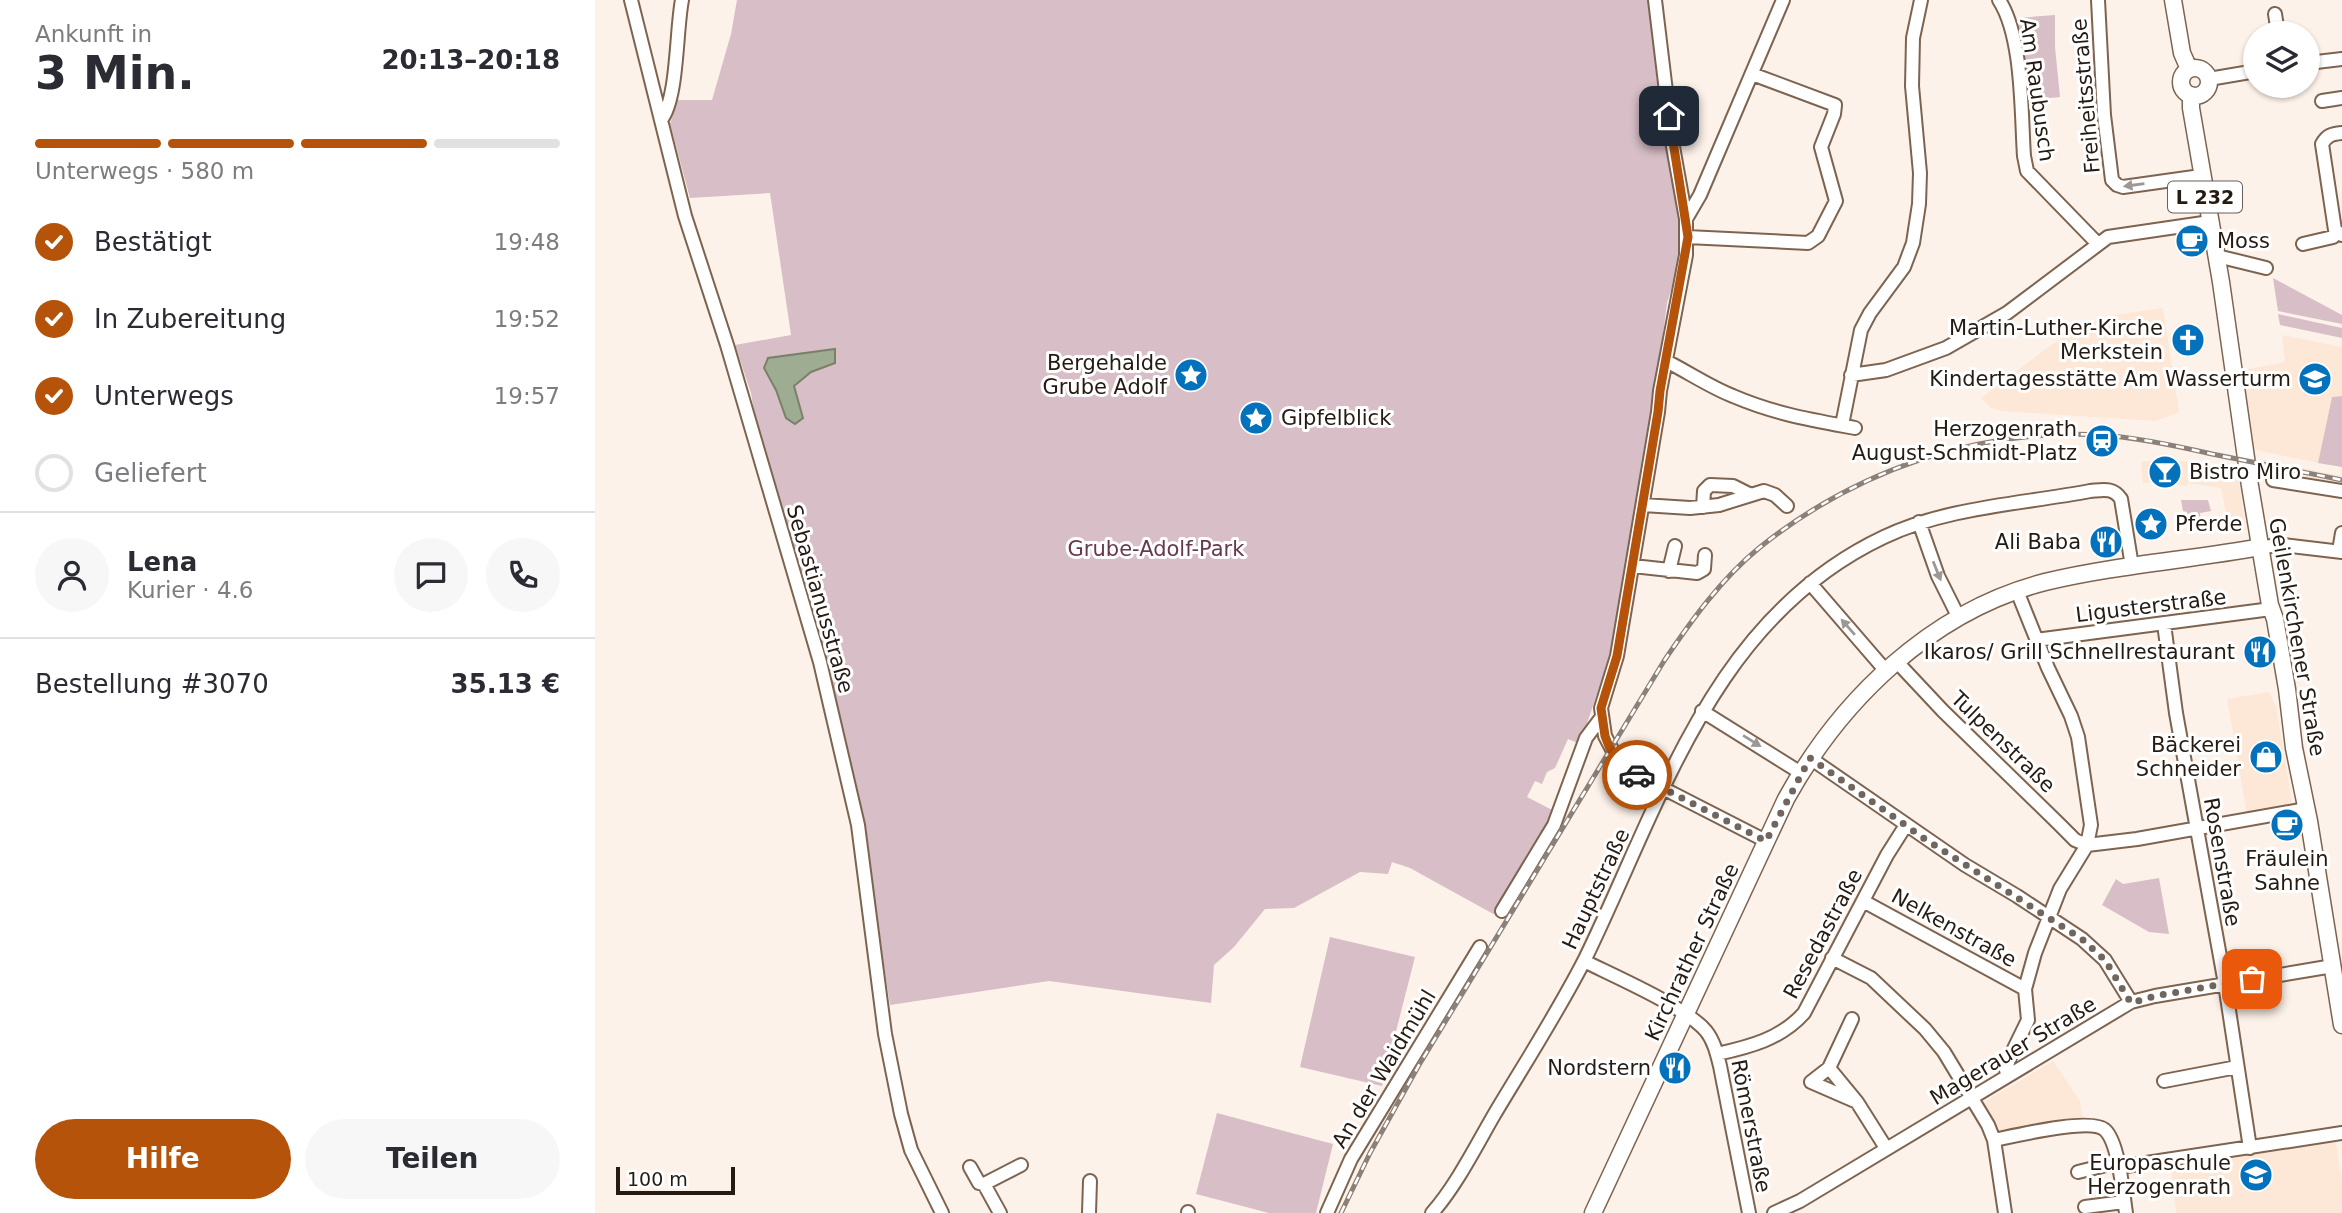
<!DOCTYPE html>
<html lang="de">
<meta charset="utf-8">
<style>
:root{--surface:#fff;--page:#f7f7f7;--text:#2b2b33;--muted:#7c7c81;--line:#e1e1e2;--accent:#b45309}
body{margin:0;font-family:"DejaVu Sans",sans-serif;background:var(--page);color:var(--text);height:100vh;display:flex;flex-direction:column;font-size:26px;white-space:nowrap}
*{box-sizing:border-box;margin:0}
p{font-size:23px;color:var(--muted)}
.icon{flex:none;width:38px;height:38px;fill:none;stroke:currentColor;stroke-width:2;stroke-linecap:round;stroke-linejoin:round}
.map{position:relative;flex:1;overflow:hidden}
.panel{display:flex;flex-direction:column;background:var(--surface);width:595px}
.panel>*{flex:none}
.tools{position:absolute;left:1648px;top:21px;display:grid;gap:14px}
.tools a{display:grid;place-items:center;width:77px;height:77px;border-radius:50%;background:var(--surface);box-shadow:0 2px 5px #0004;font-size:35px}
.scale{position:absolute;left:21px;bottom:18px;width:119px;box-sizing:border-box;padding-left:7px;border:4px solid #251b13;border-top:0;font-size:19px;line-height:24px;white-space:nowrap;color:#251b13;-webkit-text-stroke:5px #fff;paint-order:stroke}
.pin{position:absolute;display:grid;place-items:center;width:60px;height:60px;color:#fff;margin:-30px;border-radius:14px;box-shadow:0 4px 10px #0006}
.courier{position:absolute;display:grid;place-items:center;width:70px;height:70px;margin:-35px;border:5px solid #b45309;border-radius:50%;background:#fff;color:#222;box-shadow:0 2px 9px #0007}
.summary em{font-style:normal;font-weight:700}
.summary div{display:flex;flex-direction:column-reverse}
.summary{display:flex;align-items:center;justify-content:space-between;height:119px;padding:0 35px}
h1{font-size:46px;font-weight:700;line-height:52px}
.bar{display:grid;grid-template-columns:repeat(4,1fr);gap:10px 7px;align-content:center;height:84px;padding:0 35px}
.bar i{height:9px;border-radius:5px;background:var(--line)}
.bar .selected{background:var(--accent)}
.bar p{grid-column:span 4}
.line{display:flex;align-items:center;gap:18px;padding:0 35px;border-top:2px solid var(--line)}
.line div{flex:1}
.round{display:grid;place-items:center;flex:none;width:74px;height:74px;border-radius:37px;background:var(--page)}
ol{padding:0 35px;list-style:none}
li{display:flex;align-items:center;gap:21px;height:77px}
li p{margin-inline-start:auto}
li .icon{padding:7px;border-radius:50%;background:var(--accent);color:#fff;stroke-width:4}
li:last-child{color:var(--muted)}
li i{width:38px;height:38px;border:4px solid var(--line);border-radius:50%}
.action{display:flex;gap:14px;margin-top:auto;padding:14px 35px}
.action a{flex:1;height:80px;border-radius:42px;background:var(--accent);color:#fff;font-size:28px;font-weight:700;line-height:80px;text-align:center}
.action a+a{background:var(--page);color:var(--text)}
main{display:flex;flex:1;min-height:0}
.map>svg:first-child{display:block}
</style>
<main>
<section class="panel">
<div class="summary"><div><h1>3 Min.</h1><p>Ankunft in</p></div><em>20:13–20:18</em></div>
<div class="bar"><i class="selected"></i><i class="selected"></i><i class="selected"></i><i></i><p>Unterwegs · 580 m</p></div>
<ol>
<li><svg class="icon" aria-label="check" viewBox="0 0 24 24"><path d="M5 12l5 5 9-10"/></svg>Bestätigt<p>19:48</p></li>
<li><svg class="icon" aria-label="check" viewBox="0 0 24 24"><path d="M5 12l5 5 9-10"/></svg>In Zubereitung<p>19:52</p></li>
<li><svg class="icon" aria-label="check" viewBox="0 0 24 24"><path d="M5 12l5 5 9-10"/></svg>Unterwegs<p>19:57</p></li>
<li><i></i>Geliefert</li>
</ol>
<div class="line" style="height:126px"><a class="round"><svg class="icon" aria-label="person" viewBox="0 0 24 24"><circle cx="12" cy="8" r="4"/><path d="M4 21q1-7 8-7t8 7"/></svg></a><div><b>Lena</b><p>Kurier · 4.6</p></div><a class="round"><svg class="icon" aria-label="chat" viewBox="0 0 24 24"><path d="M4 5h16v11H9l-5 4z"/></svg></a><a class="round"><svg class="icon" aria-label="phone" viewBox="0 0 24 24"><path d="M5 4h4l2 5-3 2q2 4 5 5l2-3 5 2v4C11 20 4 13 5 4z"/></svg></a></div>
<div class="line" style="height:91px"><div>Bestellung #3070</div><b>35.13 €</b></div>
<div class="action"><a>Hilfe</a><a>Teilen</a></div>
</section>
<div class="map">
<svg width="1747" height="1213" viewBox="0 0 1747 1213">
<rect width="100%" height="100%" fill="#fdf2e9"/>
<path fill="#fde8d7" d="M 1568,308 L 1584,412 L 1561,421 L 1406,411 L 1396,408 L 1386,398 L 1456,345 L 1490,325 L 1519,315 Z
M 1687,335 L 1747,347 L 1747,396 L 1737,397 L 1723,463 L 1657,449 L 1647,370 L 1690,362 Z
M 1568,459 L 1642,467 L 1651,530 L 1641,531 L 1640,527 L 1630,528 L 1628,513 L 1631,513 L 1626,488 L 1593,483 L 1592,486 L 1578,484 L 1577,482 L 1548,483 L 1546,462 Z
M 1664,459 L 1747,476 L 1747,484 L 1666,468 Z
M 1674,692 L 1681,706 L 1698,808 L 1652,815 L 1632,699 Z
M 1458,1061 L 1485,1101 L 1488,1121 L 1408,1134 L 1405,1132 L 1389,1102 Z
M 1740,1139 L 1747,1181 L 1747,1213 L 1581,1213 L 1576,1169 Z"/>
<path fill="#d7bec7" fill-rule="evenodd" d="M 142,0 L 1058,0 L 1087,227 L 1081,274 L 1072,303 L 1054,442 L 1011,674 L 1006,682 L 985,744 L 973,739 L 960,768 L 952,772 L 947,784 L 940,781 L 932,797 L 963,813 L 902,916 L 815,868 L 797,862 L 793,874 L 765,872 L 699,908 L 670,909 L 639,947 L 619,965 L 616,1003 L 454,981 L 295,1005 L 272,860 L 246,735 L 233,733 L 230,677 L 165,448 L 156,393 L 140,345 L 196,335 L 175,193 L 95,198 L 75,124 L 83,100 L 117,100 L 136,34 ZM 237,364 L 215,372 L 199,386 L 181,390 L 169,368 Z
M 1460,15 L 1460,47 L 1465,97 L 1433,100 L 1428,41 L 1422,18 Z
M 1678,278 L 1747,315 L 1747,324 L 1683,311 Z
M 1683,314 L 1747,328 L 1747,338 L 1685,325 Z
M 1747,396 L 1747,467 L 1723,463 L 1737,397 Z
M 1586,500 L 1613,500 L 1616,511 L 1605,513 L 1606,522 L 1600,523 L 1593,517 L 1592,512 L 1588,511 Z
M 1564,878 L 1574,934 L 1554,932 L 1507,905 L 1521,879 L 1528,884 Z
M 735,937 L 820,957 L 787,1086 L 705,1067 Z
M 622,1113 L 738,1144 L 721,1213 L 674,1213 L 601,1194 Z"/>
<path fill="#9ead91" stroke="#7a816b" stroke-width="2" d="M 240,349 L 240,363 L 216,372 L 199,386 L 208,418 L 200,424 L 191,418 L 181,390 L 169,368 L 173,358 Z"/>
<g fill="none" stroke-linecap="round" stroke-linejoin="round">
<defs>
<path id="minor" d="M 36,0 L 90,216 L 132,345 L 225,662 L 263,825 L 290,1034 L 306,1114 L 316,1150 L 347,1213
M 1060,0 L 1077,141 L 1091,219 L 1091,255 L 1065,391 L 1063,412 L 1022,656 L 1006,708 L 1010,736 L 1021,757 L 1044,776 L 1171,841
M 1404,0 C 1428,37 1426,112 1429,156 L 1432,171 L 1502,243
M 1503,0 L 1509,115 L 1517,180 L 1522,185 L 1528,187 L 1606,176
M 1680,14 L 1683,33
M 1713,63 L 1747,59
M 1614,79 L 1661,71
M 1727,101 L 1747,98
M 66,120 C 83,99 81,30 87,0
M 1747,133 C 1737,134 1732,135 1727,144 L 1740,230 L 1747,235
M 1091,219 L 1105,195 L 1188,0
M 1092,237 L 1213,243 L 1223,236 L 1241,201 L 1226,147 L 1239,114 L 1240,105 L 1157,74
M 1708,244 L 1738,237 L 1742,233
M 1622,256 L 1671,268
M 1071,361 C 1093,372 1115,387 1138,396 C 1180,414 1217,420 1260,428
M 1256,375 L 1291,370 L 1351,348 L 1412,313 L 1513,237 L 1615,222
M 1247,425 L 1266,330 L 1275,313 L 1309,267 L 1318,243 L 1324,204 L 1325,173 L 1317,86 L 1318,38 L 1326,0
M 1678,480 L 1747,491
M 1048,505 L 1095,508 L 1124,505 L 1169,491 L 1180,495 L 1192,506
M 1108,507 L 1109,491 L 1115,485 L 1138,486 L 1156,495
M 1324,522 L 1343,576 L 1364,618
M 1666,547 L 1688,545 L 1747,552
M 1744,551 L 1747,533
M 1038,566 L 1102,573 L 1109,569 L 1110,555
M 1074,571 L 1080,546
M 1215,583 L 1291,671
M 1569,624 L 1581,713 L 1630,984 L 1655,1148
M 1441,640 L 1676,609
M 1302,662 L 1348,711 L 1463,823 L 1480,840 L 1492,845 L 1496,825 L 1483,737 L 1476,716 L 1453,668 L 1422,591
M 1107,711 L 1206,773
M 1215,758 L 1370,865 L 1422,896 L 1487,939 L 1510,960 L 1536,1002
M 1268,901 L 1430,989
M 907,911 L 959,825 L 991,738 L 1006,718
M 1237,958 L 1276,978 L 1330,1029 L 1349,1052 L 1393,1125 L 1399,1140 L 1410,1213
M 989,961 C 1019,976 1091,1007 1111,1031 C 1119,1041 1122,1054 1125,1066 L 1154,1213
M 1122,1054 C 1154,1047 1186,1039 1209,1013 L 1292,855 L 1311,825
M 1234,1068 L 1257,1019
M 1413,1076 L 1411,1070 L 1414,1059 L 1433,1020 L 1430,989 L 1440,953 L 1465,889 L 1492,845 L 1542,839 L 1711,809
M 1569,1081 L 1642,1067
M 1262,1102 L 1216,1082 L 1234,1068 L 1262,1102 L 1291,1148
M 1399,1140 C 1419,1136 1496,1117 1510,1130 C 1524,1143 1528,1194 1531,1213
M 375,1167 L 384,1183 L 389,1184 L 405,1213
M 1525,1167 L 1747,1133
M 1483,1172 L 1523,1162
M 389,1184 L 426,1165
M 1490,1207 L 1529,1202
M 593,1212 L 593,1213
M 494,1213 L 495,1181
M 732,1213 L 756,1159 L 885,947
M 837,1213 C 861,1186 881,1146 899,1115 C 930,1063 963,1012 990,959 C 1067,801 1117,618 1289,537 C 1352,507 1427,504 1495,491 C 1508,490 1518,487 1526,499 L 1537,566
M 1179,1213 L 1205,1201 L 1536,1002 L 1560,996 L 1738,966"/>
<path id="major" d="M 1578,0 L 1587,53 L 1594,69
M1586 82a14 14 0 1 1 28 0a14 14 0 1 1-28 0Z
M 1596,95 L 1596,108 L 1626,282 L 1655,486 L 1675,605 L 1680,619 L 1692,689 L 1699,748 L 1714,821 L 1747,1025
M 998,1213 L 1191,799 C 1246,699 1337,611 1450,582 C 1521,565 1594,560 1666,547"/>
</defs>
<use href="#minor" stroke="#7d6450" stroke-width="16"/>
<use href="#major" stroke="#7d6450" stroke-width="19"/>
<use href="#minor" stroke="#fff" stroke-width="12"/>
<use href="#major" stroke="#fff" stroke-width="16"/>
<defs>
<path id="rail" d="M 746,1213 L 775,1153 L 824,1065 L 1069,661 C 1096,621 1126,579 1164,548 C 1261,470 1383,428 1508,435 C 1545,438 1582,446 1617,454 C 1661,463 1704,471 1747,480"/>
</defs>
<use href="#rail" stroke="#8c8179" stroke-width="5"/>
<use href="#rail" stroke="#fff" stroke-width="2.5" stroke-dasharray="8" stroke-linecap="butt"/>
</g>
<defs><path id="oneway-solid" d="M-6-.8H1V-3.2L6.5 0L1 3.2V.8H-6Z" transform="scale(1.75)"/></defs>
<g fill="#9d9895">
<use href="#oneway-solid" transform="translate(1539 185) rotate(172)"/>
<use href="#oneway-solid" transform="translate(1342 571) rotate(68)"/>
<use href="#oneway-solid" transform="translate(1253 627) rotate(-131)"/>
<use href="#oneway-solid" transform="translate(1157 741) rotate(32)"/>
</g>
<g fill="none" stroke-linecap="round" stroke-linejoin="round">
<path stroke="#71665e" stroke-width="7" stroke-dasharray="0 12.6" d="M 1042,775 L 1171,841 L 1215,758 L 1330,839 L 1487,939 L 1510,960 L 1536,1003 L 1560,996 L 1657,979"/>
<path stroke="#b45309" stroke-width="9" d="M 1042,775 L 1015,749 L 1010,736 L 1006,708 L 1022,656 L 1063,412 L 1065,391 L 1093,237 L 1074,116"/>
</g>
<defs>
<symbol id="cafe-disc" viewBox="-11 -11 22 22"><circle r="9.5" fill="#0371bc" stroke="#fff"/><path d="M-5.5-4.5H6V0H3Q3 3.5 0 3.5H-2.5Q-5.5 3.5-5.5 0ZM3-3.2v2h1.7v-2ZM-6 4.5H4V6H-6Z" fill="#fff"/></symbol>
<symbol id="church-disc" viewBox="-11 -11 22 22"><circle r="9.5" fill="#0371bc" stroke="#fff"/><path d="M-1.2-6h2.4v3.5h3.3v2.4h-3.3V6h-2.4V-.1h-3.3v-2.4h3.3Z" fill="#fff"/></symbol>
<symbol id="sight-disc" viewBox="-11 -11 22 22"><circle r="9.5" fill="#0371bc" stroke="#fff"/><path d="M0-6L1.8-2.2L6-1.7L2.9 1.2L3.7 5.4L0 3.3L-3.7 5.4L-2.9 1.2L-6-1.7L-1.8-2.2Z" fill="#fff"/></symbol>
<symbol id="school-disc" viewBox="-11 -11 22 22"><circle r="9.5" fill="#0371bc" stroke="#fff"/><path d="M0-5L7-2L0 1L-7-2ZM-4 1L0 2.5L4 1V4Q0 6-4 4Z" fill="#fff"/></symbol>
<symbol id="station-disc" viewBox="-11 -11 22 22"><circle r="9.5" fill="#0371bc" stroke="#fff"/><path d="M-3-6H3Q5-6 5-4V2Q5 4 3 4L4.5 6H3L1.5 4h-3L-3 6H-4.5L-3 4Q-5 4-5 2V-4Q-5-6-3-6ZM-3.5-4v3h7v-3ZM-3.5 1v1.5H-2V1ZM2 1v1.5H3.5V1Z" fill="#fff"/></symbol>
<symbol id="bar-disc" viewBox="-11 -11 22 22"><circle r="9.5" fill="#0371bc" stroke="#fff"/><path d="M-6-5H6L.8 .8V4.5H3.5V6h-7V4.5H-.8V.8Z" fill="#fff"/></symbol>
<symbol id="restaurant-disc" viewBox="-11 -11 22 22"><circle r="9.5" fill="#0371bc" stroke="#fff"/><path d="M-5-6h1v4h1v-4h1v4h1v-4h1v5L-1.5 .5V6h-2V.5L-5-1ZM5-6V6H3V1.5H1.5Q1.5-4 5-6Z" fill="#fff"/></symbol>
<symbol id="shop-disc" viewBox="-11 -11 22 22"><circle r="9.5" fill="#0371bc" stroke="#fff"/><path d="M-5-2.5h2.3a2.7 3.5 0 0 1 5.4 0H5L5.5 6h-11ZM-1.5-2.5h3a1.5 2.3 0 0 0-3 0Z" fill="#fff"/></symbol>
</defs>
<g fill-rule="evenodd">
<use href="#cafe-disc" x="1578" y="222" width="38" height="38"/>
<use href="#church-disc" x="1574" y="321" width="38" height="38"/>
<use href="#sight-disc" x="577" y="356" width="38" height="38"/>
<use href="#school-disc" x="1701" y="360" width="38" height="38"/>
<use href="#sight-disc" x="642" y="399" width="38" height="38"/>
<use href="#station-disc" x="1488" y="422" width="38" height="38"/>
<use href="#bar-disc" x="1551" y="453" width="38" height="38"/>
<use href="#sight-disc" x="1537" y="505" width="38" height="38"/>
<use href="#restaurant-disc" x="1492" y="523" width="38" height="38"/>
<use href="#restaurant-disc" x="1646" y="633" width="38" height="38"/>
<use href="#shop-disc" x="1652" y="738" width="38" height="38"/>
<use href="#cafe-disc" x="1673" y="806" width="38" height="38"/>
<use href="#restaurant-disc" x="1061" y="1049" width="38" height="38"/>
<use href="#school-disc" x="1642" y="1156" width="38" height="38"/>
</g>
<g text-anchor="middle" stroke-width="6" stroke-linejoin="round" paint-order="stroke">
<rect fill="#fff" stroke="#665f5a" stroke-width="2" x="1573" y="181.5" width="74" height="31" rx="5"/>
<g font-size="19" font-weight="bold" fill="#251b13">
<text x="1610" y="204">L 232</text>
</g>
<g font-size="21" fill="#251b13" stroke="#fff">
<text transform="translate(1442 90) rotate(82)" y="7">Am Raubusch</text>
<text transform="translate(1491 96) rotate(-95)" y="7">Freiheitsstraße</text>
<text transform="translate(225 599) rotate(74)" y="7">Sebastianusstraße</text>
<text transform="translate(1556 606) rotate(-7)" y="7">Ligusterstraße</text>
<text transform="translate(1702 637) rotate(80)" y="7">Geilenkirchener Straße</text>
<text transform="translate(1408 742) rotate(44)" y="7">Tulpenstraße</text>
<text transform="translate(1627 862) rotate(80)" y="7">Rosenstraße</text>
<text transform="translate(1001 889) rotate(-65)" y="7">Hauptstraße</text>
<text transform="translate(1359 928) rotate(29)" y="7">Nelkenstraße</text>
<text transform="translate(1228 934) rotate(-62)" y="7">Resedastraße</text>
<text transform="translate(1097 952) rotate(-65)" y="7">Kirchrather Straße</text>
<text transform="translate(1418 1051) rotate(-31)" y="7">Magerauer Straße</text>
<text transform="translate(789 1069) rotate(-59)" y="7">An der Waidmühl</text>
<text transform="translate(1156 1126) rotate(79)" y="7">Römerstraße</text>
</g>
<g font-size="21" fill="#251b13" stroke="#fff" text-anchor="end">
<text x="1622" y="248" text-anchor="start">Moss</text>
<text x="1568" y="335">Martin-Luther-Kirche<tspan x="1568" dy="24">Merkstein</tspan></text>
<text x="572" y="370">Bergehalde<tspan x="572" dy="24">Grube Adolf</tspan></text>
<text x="1696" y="386">Kindertagesstätte Am Wasserturm</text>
<text x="686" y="425" text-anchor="start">Gipfelblick</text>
<text x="1482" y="436">Herzogenrath<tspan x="1482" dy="24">August-Schmidt-Platz</tspan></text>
<text x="1594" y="479" text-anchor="start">Bistro Miro</text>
<text x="1580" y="531" text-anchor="start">Pferde</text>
<text x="1486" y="549">Ali Baba</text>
<text x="1640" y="659">Ikaros/ Grill Schnellrestaurant</text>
<text x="1646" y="752">Bäckerei<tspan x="1646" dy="24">Schneider</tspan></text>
<text x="1692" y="866" text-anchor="middle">Fräulein<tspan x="1692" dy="24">Sahne</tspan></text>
<text x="1056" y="1075">Nordstern</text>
<text x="1636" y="1170">Europaschule<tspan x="1636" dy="24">Herzogenrath</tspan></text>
</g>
<g font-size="21" fill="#68394e" stroke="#fff">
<text x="561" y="556">Grube-Adolf-Park</text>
</g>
</g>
</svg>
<div class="tools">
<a><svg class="icon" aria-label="layers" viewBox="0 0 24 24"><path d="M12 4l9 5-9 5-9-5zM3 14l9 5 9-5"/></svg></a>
</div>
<div class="scale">100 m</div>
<div class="pin" style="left:1657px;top:979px;background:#ea580c"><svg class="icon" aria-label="bag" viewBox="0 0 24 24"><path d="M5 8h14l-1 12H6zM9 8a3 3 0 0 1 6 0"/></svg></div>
<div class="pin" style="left:1074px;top:116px;background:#1f2937"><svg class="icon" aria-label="home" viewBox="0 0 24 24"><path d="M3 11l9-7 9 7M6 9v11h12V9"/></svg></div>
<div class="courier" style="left:1042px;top:775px"><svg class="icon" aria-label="car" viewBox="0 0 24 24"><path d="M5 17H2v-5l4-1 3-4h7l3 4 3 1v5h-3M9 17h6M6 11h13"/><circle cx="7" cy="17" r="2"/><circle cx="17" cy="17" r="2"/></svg></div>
</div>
</main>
